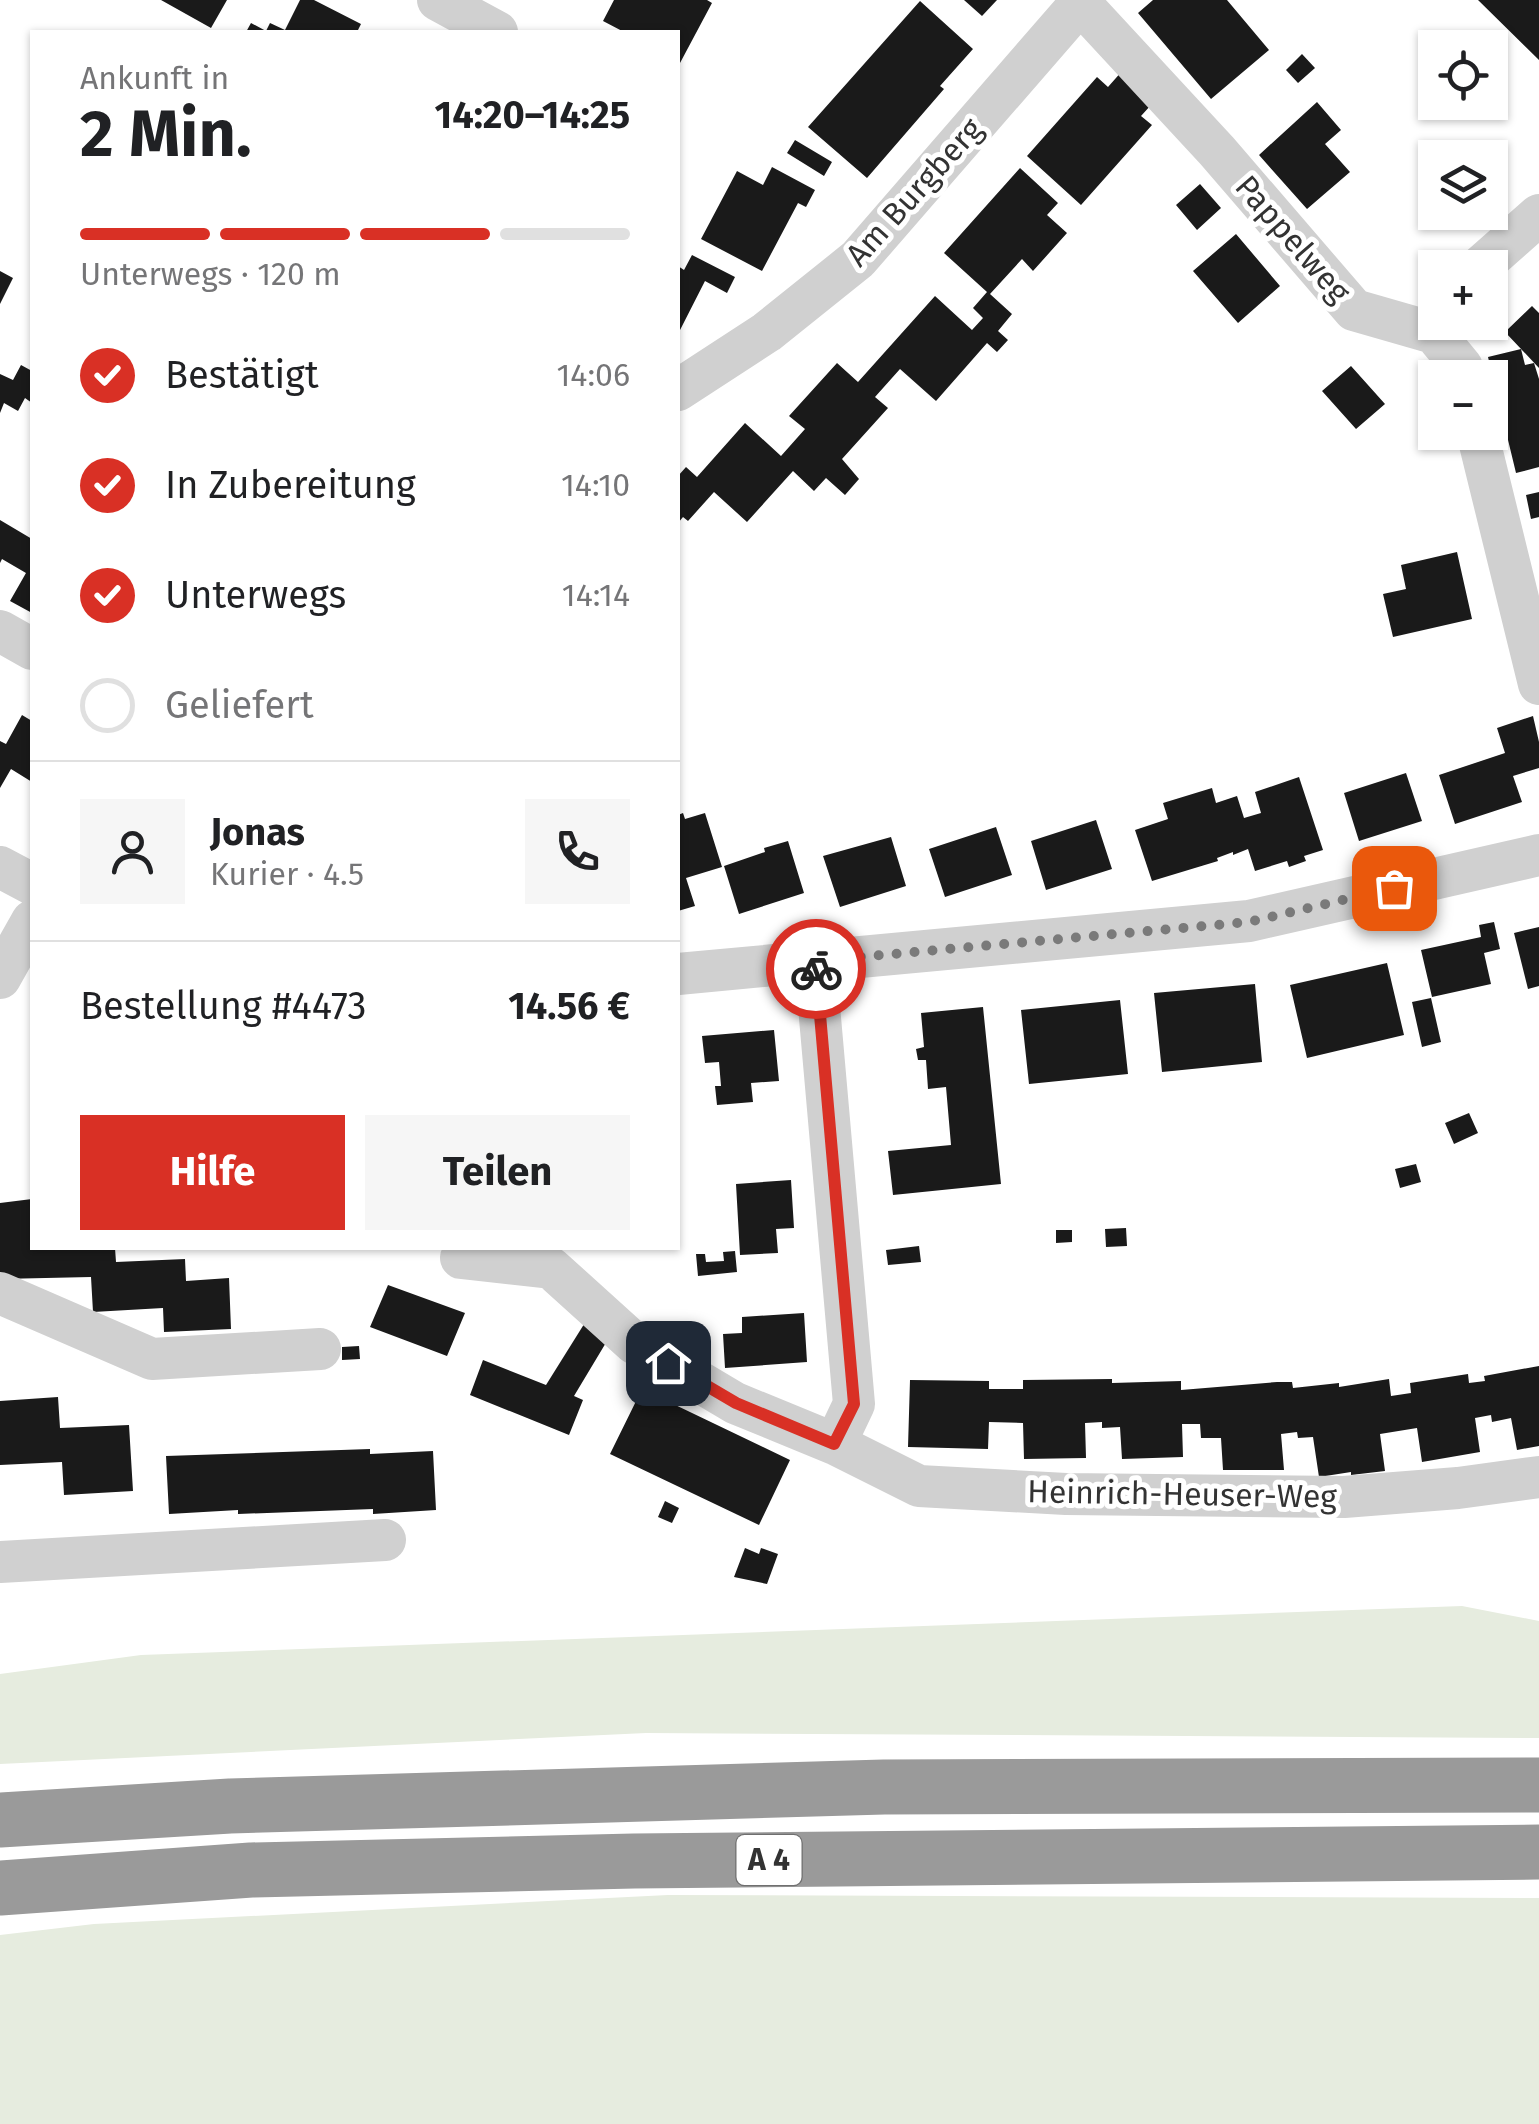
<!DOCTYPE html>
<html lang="de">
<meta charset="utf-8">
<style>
:root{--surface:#fff;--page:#f6f6f6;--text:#202124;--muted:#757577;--line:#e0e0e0;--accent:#d93025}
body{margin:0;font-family:"Fira Sans",sans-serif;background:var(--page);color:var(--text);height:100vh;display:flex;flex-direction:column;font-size:38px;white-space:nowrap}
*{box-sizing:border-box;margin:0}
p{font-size:32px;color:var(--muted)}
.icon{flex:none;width:55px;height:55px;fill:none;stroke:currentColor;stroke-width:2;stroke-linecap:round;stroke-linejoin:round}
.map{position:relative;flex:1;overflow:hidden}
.side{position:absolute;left:30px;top:30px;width:650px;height:1220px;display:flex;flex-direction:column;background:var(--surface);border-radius:0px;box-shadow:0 2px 8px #0004}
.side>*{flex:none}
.tools{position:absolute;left:1418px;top:30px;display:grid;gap:20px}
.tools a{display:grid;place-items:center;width:90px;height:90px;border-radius:0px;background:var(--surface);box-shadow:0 2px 8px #0004;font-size:50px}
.pin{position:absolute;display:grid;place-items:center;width:85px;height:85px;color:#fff;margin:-42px;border-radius:20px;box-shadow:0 5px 15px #0006}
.courier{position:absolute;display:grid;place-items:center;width:100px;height:100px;margin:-50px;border:8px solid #d93025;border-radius:50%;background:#fff;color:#222;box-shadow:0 2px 12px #0007}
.headline em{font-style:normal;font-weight:700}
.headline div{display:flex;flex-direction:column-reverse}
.headline{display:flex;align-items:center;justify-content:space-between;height:170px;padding:0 50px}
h1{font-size:65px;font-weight:700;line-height:75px}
.bar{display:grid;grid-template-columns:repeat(4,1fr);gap:15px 10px;align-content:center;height:120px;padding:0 50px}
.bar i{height:12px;border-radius:8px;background:var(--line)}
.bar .on{background:var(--accent)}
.bar p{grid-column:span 4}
.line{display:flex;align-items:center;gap:25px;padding:0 50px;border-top:2px solid var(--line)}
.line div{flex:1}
.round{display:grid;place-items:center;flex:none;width:105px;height:105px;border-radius:0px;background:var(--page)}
ol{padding:0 50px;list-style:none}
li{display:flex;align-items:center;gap:30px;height:110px}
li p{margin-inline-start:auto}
li .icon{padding:10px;border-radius:50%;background:var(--accent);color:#fff;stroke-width:4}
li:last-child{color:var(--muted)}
li i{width:55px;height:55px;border:5px solid var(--line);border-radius:50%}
.button{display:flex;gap:20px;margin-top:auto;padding:20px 50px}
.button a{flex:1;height:115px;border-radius:0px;background:var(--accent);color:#fff;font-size:40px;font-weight:700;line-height:115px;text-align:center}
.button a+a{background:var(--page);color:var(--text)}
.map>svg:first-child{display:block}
</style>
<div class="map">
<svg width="1539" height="2124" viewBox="0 0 1539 2124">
<rect width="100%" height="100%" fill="#fff"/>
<path fill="#e6ecdf" d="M 1462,1606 L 1539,1621 L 1539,1738 L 646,1733 L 0,1764 L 0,1674 L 141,1655 Z
M 668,1895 L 1539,1898 L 1539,2124 L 0,2124 L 0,1935 L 94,1924 Z"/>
<path fill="#1a1a1a" d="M 161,0 L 227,0 L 211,28 Z
M 300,0 L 314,0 L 361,24 L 357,32 L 246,32 L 251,23 L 266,31 L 270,23 L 285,30 Z
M 614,0 L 707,0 L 712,3 L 680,63 L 678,61 L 678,32 L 624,32 L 603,21 Z
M 964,0 L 997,0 L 982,16 Z
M 1153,0 L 1227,0 L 1269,50 L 1211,99 L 1138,13 Z
M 1478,0 L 1539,0 L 1539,60 Z
M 920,1 L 973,49 L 940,86 L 944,89 L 867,178 L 808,127 Z
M 1302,54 L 1315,68 L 1298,83 L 1286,70 Z
M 1123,70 L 1151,105 L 1141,116 L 1152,125 L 1081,205 L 1027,156 L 1097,77 L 1108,87 Z
M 1317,102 L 1341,130 L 1325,144 L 1350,172 L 1307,209 L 1259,155 Z
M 795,140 L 832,162 L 824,176 L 787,153 Z
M 772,167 L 815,190 L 806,207 L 798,203 L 762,271 L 701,239 L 737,171 L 763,185 Z
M 1020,168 L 1058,203 L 1047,215 L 1067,233 L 1033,271 L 1022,259 L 990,294 L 1012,314 L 998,331 L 1008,340 L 997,352 L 987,343 L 936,401 L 900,369 L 875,397 L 888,408 L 842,459 L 859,479 L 845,495 L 826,478 L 814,491 L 793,471 L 747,522 L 714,492 L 688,521 L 683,517 L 678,523 L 678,476 L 686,467 L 697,477 L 745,423 L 781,456 L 805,429 L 789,416 L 837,363 L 858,382 L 935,296 L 972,330 L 983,318 L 973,308 L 987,292 L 944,253 Z
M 1200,184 L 1221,208 L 1197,230 L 1176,205 Z
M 1236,234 L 1280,286 L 1238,323 L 1193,271 Z
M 692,255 L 735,277 L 727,293 L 705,281 L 678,334 L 678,266 L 684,270 Z
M 0,271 L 13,278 L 0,304 Z
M 1532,306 L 1539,313 L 1539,368 L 1505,332 Z
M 1521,349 L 1525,365 L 1534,363 L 1539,379 L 1539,467 L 1516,473 L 1488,357 Z
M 21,365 L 32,371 L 32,403 L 25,398 L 18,411 L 4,403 L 0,413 L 0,374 L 13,380 Z
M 1351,366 L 1385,404 L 1356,429 L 1322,391 Z
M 1539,492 L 1539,517 L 1531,519 L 1526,495 Z
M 0,520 L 32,539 L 32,613 L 10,601 L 26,573 L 2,559 L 0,563 Z
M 1457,552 L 1472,619 L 1393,637 L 1383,594 L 1406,589 L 1401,565 Z
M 22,715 L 32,721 L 32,782 L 11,769 L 0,788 L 0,741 L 6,744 Z
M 1533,716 L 1539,742 L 1539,768 L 1513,776 L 1522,802 L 1455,824 L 1439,775 L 1505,753 L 1497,728 Z
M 1406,773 L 1422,821 L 1359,841 L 1344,793 Z
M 1299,777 L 1323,850 L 1304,856 L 1306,861 L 1289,867 L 1287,861 L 1255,871 L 1248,849 L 1233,855 L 1233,852 L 1217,858 L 1218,861 L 1152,881 L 1135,830 L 1168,819 L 1163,803 L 1212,788 L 1216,803 L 1237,796 L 1244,818 L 1261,813 L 1255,792 Z
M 683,813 L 685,819 L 705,813 L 722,867 L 686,878 L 695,906 L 678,911 L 678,815 Z
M 1096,820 L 1112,869 L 1046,890 L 1031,841 Z
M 996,827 L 1012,875 L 945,897 L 929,849 Z
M 891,837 L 906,886 L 840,907 L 823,856 Z
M 788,841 L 804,893 L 739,914 L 724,866 L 765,852 L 764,848 Z
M 1494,922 L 1500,949 L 1484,953 L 1491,984 L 1432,997 L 1421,950 L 1481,937 L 1479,925 Z
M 1539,927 L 1539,986 L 1528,989 L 1514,933 Z
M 1387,963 L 1404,1035 L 1307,1058 L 1290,985 Z
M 1255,984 L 1262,1062 L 1162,1072 L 1154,993 Z
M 1431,998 L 1441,1042 L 1422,1047 L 1412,1002 Z
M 1120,1000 L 1128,1074 L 1029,1084 L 1021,1010 Z
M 983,1007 L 1001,1184 L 893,1195 L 888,1151 L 951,1145 L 946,1087 L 928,1089 L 926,1060 L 918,1060 L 916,1049 L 924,1047 L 921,1013 Z
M 774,1030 L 779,1081 L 751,1083 L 753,1102 L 717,1105 L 715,1086 L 721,1086 L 719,1062 L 705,1063 L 702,1036 Z
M 1469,1113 L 1478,1133 L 1454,1144 L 1445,1123 Z
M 1416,1164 L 1421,1182 L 1400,1188 L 1395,1169 Z
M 791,1180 L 794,1228 L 776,1229 L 778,1253 L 740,1255 L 736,1184 Z
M 32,1199 L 32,1248 L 115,1248 L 116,1262 L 185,1259 L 186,1281 L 229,1278 L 231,1329 L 164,1332 L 163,1308 L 93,1312 L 91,1277 L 0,1279 L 0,1203 Z
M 1126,1228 L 1127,1246 L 1106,1247 L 1105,1229 Z
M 1056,1230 L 1072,1230 L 1072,1242 L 1056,1243 Z
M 919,1246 L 921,1262 L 888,1265 L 886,1250 Z
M 735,1251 L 737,1272 L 698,1276 L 696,1254 L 705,1254 L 706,1262 L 724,1261 L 723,1252 Z
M 388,1285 L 465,1313 L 447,1356 L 370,1327 Z
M 804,1313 L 807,1362 L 725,1368 L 723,1334 L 742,1333 L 742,1317 Z
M 586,1321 L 610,1336 L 574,1396 L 583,1400 L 569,1435 L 470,1395 L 483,1360 L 546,1385 Z
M 359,1346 L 360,1359 L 342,1360 L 342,1347 Z
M 1539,1366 L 1539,1446 L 1517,1450 L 1511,1418 L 1492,1422 L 1491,1415 L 1475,1418 L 1480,1452 L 1422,1462 L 1417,1428 L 1380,1434 L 1385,1471 L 1351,1475 L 1351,1472 L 1319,1477 L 1313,1437 L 1298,1438 L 1297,1432 L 1281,1434 L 1284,1470 L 1223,1470 L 1221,1438 L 1201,1438 L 1200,1424 L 1182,1424 L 1183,1457 L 1122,1459 L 1120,1427 L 1102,1428 L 1102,1422 L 1085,1423 L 1086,1458 L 1024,1459 L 1023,1423 L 989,1422 L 988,1449 L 908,1447 L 910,1380 L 989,1381 L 989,1389 L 1023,1389 L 1023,1380 L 1112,1379 L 1112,1383 L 1181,1381 L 1181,1390 L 1277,1382 L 1292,1382 L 1293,1388 L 1339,1383 L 1339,1387 L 1389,1379 L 1391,1396 L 1411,1393 L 1410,1383 L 1468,1374 L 1469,1383 L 1485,1381 L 1484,1376 Z
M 642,1389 L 790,1460 L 759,1525 L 610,1454 Z
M 58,1397 L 60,1428 L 129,1425 L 133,1491 L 64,1495 L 62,1462 L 0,1465 L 0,1401 Z
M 370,1449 L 370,1454 L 433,1451 L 436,1510 L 373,1514 L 373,1509 L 238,1514 L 238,1510 L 169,1514 L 166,1456 Z
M 665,1501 L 679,1508 L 672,1523 L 658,1517 Z
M 745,1548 L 759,1554 L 761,1548 L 778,1554 L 767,1584 L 734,1577 Z"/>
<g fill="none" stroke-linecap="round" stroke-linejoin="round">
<path stroke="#d0d0d0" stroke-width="42" d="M 438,0 L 497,32
M 1080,3 L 1217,151 L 1354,310 L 1434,333 L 1462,367 L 1464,378
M 1479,268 L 1539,215
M 678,390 L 767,332 L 858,259 L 1083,0
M 1477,432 L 1539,684
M 0,631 L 32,649
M 0,867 L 32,884
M 678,974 L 1249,921 L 1539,855
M 0,978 L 32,921
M 461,1258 L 551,1268 L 634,1343 L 735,1403 L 835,1444 L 854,1404 L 815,961
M 0,1293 L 152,1359 L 320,1349
M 835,1444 L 919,1486 L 1066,1494 L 1344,1497 L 1458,1488 L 1539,1477
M 0,1562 L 385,1540"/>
<path stroke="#9a9a9a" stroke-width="55" d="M 0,1820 L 230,1806 L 884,1787 L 1539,1785
M 0,1888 L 251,1870 L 634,1861 L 1539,1852"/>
</g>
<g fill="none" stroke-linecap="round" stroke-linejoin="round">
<path stroke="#7a7a7a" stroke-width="10" stroke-dasharray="0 18" d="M 816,969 L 815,961 L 1249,922 L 1394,888"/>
<path stroke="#d93025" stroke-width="12" d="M 668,1363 L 736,1403 L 834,1444 L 854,1404 L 816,969"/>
</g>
<g text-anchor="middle" stroke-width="10" stroke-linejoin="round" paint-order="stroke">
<rect fill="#fff" stroke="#707070" stroke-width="2.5" x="736.5" y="1835" width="65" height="50" rx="8"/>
<g font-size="30" font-weight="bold" fill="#333">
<text x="769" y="1870">A 4</text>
</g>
<g font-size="32" fill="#333" stroke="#fff">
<text transform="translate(914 192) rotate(-48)" y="11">Am Burgberg</text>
<text transform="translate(1293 239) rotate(49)" y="11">Pappelweg</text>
<text transform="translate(1182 1494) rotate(1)" y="11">Heinrich-Heuser-Weg</text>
</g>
</g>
</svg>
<div class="tools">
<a><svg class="icon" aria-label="locate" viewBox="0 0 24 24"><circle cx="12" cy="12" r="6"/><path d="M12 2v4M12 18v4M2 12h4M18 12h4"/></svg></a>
<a><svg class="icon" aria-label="layers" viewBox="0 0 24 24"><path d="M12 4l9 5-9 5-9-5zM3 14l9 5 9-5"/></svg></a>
<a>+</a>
<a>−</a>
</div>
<div class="pin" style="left:1394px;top:888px;background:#ea580c"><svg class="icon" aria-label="bag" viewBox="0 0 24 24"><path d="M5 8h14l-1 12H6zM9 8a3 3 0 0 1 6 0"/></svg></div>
<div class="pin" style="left:668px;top:1363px;background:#1f2937"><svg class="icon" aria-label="home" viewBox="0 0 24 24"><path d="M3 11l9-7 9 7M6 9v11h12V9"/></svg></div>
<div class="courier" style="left:816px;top:969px"><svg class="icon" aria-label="bike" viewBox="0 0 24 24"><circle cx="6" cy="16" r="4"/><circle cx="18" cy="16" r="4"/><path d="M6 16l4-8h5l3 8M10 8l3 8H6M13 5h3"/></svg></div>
<section class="side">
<div class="headline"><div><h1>2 Min.</h1><p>Ankunft in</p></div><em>14:20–14:25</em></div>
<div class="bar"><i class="on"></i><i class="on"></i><i class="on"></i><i></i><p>Unterwegs · 120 m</p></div>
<ol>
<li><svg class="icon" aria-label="check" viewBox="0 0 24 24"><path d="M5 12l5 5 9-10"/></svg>Bestätigt<p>14:06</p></li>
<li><svg class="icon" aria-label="check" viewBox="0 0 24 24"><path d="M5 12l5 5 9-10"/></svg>In Zubereitung<p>14:10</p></li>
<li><svg class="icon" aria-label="check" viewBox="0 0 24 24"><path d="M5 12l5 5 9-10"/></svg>Unterwegs<p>14:14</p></li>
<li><i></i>Geliefert</li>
</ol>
<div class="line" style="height:180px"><a class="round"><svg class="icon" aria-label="person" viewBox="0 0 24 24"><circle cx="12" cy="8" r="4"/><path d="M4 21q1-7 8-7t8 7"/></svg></a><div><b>Jonas</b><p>Kurier · 4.5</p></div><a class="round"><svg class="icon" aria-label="phone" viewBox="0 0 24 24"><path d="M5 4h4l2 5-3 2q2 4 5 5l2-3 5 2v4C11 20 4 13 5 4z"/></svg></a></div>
<div class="line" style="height:130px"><div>Bestellung #4473</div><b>14.56 €</b></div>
<div class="button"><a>Hilfe</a><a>Teilen</a></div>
</section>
</div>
